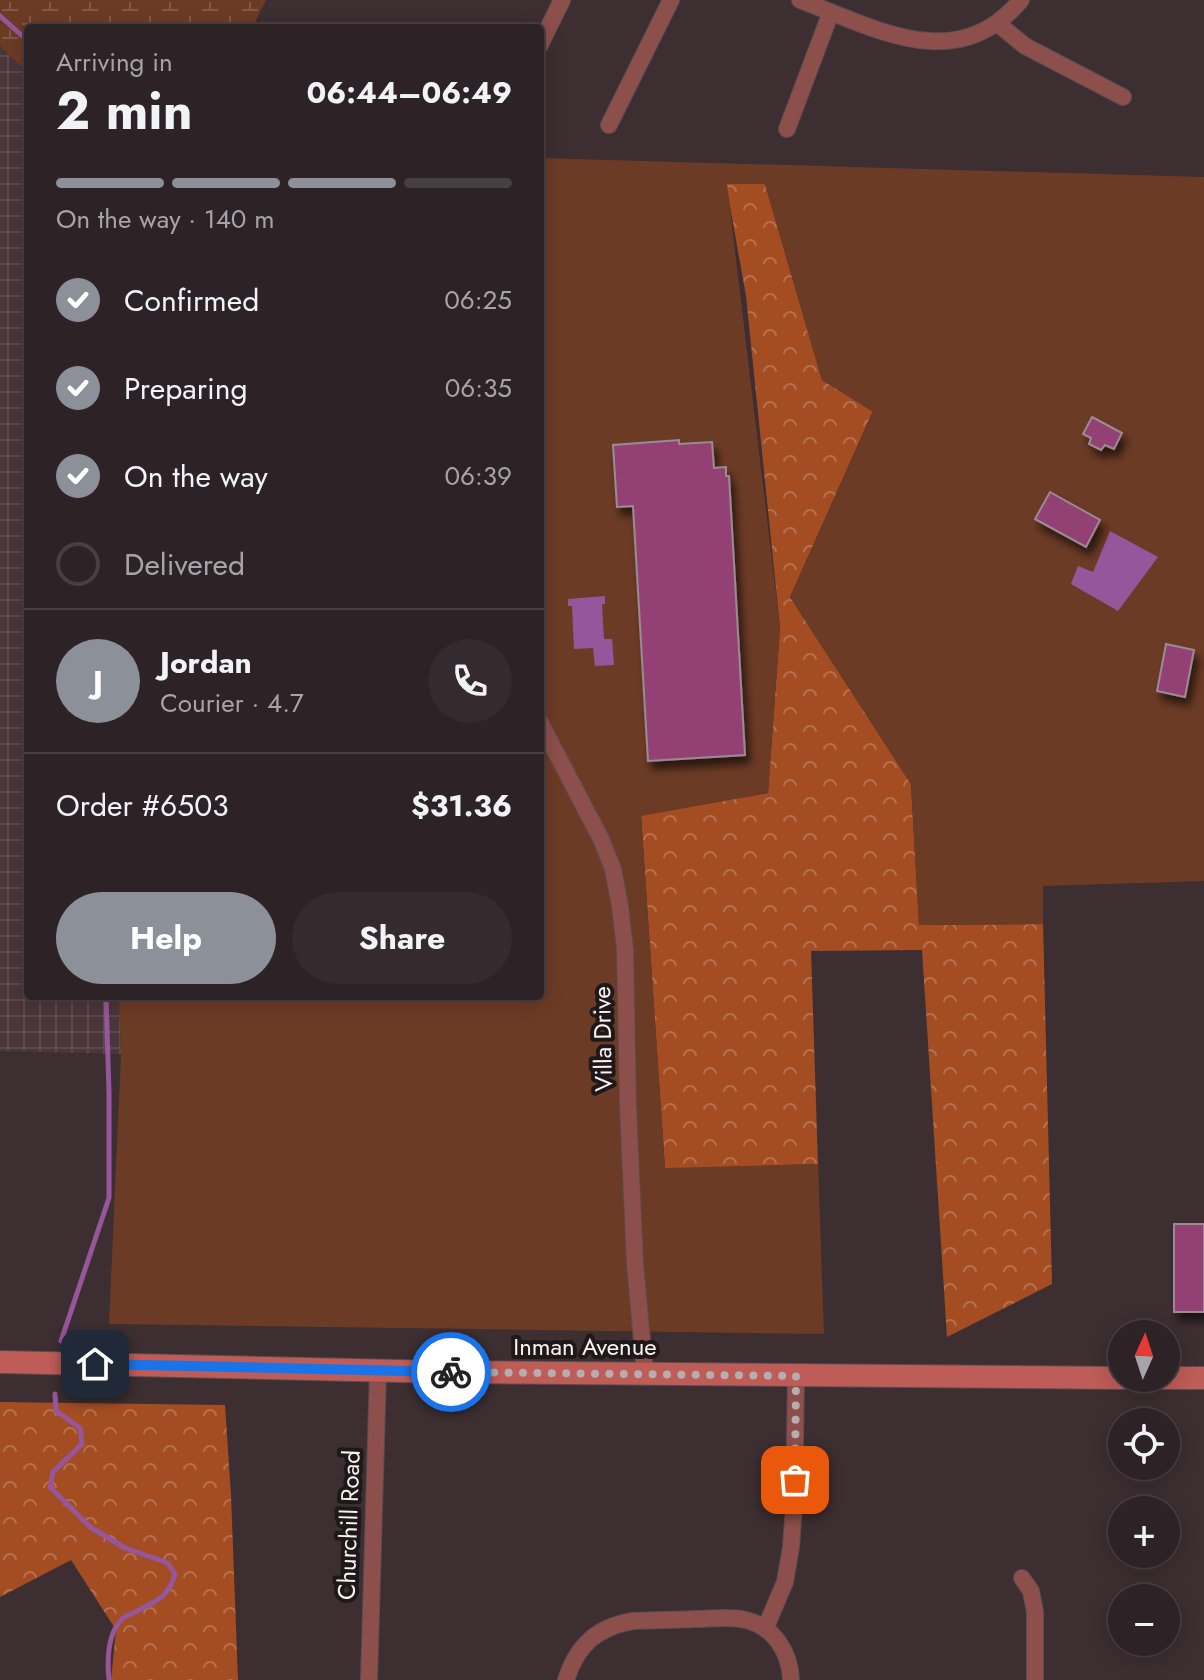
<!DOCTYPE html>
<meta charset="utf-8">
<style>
:root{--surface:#2d2225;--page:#352a2d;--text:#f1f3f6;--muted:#a7a4a7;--line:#483f42;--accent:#8c9099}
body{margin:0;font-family:Jost,sans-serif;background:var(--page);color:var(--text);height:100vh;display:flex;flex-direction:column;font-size:30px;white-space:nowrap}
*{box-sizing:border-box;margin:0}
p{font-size:26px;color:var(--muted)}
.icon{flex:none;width:44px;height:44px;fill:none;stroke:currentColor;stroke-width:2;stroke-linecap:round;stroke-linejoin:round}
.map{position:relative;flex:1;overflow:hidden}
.panel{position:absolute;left:24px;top:24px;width:520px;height:976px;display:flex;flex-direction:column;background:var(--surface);border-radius:8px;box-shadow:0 4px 20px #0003,0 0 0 2px var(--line)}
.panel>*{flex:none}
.needle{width:52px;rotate:3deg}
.controls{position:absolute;left:1108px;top:1320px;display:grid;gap:16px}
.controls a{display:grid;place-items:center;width:72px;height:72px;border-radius:50%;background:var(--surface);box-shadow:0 4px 20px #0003,0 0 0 2px var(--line);font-size:40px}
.pin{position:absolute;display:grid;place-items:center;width:68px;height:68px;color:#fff;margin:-34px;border-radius:16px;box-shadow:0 4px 12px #0006}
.courier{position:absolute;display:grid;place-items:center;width:80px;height:80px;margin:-40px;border:6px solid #1a73e8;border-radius:50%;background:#fff;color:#222;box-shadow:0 2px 10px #0007}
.head em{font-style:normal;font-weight:700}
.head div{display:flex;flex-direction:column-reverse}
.head{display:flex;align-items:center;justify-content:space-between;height:136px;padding:0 32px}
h1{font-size:52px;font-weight:700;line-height:60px}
.bar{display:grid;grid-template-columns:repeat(4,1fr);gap:12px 8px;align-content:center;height:96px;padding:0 32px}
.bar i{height:10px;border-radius:6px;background:var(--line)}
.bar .current{background:var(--accent)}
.bar p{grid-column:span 4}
.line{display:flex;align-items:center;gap:20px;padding:0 32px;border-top:2px solid var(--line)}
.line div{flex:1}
.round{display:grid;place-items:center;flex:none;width:84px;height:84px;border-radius:42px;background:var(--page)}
ol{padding:0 32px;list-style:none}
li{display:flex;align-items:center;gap:24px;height:88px}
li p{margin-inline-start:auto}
li .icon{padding:8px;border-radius:50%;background:var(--accent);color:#fff;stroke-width:4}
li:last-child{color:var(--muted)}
li i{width:44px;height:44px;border:4px solid var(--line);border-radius:50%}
.action{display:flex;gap:16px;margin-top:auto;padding:16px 32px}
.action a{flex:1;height:92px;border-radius:48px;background:var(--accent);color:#fff;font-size:32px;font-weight:700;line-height:92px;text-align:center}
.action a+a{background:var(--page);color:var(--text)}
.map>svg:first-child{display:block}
</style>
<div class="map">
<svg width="1204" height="1680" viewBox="0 0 1204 1680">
<defs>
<pattern id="industrial-grid" width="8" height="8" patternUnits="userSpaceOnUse" patternTransform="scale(2)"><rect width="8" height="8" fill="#4a353a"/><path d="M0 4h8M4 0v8" fill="none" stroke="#5c494d"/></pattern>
<pattern id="forest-crowns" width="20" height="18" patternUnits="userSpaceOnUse" patternTransform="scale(2)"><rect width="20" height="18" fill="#a44d23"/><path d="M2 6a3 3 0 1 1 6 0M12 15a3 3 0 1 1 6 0" fill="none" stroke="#b6704e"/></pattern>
<pattern id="wetland-marsh" width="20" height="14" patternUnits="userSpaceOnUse" patternTransform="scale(2)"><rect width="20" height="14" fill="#6c3b26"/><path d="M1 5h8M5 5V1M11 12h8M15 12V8" fill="none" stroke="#825846"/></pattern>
<filter id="shadow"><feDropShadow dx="4.5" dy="8" stdDeviation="4" flood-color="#0009"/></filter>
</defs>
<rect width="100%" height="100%" fill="#3c2e31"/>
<path fill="url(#industrial-grid)" d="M 0,46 L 28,73 L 28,996 L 119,996 L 121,1054 L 0,1051 Z"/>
<path fill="url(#forest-crowns)" d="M 726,184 L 765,184 L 822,380 L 873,411 L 790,597 L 911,784 L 919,925 L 1043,924 L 1052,1284 L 947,1337 L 922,950 L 811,951 L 818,1164 L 665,1169 L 641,815 L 768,793 L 780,627 L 746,296 Z
M 0,1402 L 225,1405 L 231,1495 L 238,1680 L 111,1680 L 116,1630 L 71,1560 L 0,1597 Z"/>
<path fill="url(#wetland-marsh)" d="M 0,0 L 266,0 L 252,28 L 28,28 L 28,73 L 0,46 Z"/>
<path fill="#6c3b26" d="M 540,158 L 1204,177 L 1204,881 L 1043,886 L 1043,924 L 919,925 L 911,784 L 790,597 L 873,412 L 822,380 L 765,184 L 727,184 L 780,627 L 768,793 L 641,816 L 665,1168 L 818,1164 L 824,1334 L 109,1324 L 121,1054 L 119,996 L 540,996 Z"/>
<path fill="#96569b" d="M 1110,531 L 1158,557 L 1118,611 L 1071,584 L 1078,566 L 1093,572 Z
M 605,596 L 605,604 L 602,604 L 604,639 L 612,639 L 614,665 L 595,666 L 593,648 L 574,649 L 572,606 L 568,606 L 568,599 Z"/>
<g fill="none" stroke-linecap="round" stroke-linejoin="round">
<path stroke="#96569b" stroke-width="5" d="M 0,16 L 28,41
M 61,1341 L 109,1198 L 109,1092 L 106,996
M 55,1394 L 56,1411 L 80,1428 L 82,1444 L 53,1472 L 50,1487 L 90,1527 L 125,1548 L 168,1563 L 175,1574 C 168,1598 156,1601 135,1612 C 131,1614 126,1616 123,1618 C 107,1633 107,1660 109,1680"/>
</g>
<path fill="#934174" stroke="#9a8b93" stroke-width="2" filter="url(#shadow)" d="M 1092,417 L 1122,433 L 1114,449 L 1105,445 L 1101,450 L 1089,444 L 1091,438 L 1083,434 Z
M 679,440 L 679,444 L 712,442 L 714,468 L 726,467 L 726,476 L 729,476 L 745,755 L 648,761 L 633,506 L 617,507 L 613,445 Z
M 1050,492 L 1100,520 L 1086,547 L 1035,519 Z
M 1166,644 L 1194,650 L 1185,697 L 1157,691 Z
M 1174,1224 L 1204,1224 L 1204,1312 L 1174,1312 Z"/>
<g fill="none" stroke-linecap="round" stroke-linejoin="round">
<defs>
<path id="street" d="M 800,0 C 875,28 957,77 1021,0
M 997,23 L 1025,46 L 1123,97
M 540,45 L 562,0
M 609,125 L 671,0
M 787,129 L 831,12
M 540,722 L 601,839 L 613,869 L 620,906 L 625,949 L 628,1106 L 635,1264 L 645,1373
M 1022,1578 L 1031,1591 L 1035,1612 L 1035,1680
M 765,1629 L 785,1582 L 791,1547 L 794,1506 L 796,1376
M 369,1680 L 378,1371
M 566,1680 C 577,1645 597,1627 633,1621 C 654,1620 675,1620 696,1619 C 712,1619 730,1616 746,1620 C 774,1627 790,1652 791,1680"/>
<path id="secondary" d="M 0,1362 L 443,1372 L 1122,1378
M 1129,1378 L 1204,1378"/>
</defs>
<use href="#street" stroke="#5a4d50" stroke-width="18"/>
<use href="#secondary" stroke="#5a4d50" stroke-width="24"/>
<use href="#street" stroke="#8d4f4b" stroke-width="16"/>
<use href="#secondary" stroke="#be5c57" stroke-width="22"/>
</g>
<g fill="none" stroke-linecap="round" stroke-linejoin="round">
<path stroke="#b8adae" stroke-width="8" stroke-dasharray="0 14.4" d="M 451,1372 L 796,1376 L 795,1480"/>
<path stroke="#1a73e8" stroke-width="10" d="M 95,1364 L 451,1372"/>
</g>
<g text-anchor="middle" stroke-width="8" stroke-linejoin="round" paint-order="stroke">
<g font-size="24" fill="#faf1f2" stroke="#1f181a">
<text transform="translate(603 1039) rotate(-91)" y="8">Villa Drive</text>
<text x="585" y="1355">Inman Avenue</text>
<text transform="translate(349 1525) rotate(-88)" y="8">Churchill Road</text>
</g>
</g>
</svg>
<div class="controls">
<a><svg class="needle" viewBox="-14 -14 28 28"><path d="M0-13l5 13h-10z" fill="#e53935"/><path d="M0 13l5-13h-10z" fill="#a7a4a7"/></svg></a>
<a><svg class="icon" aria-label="locate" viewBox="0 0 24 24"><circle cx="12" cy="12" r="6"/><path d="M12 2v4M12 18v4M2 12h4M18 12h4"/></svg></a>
<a>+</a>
<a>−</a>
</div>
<div class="pin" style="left:795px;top:1480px;background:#ea580c"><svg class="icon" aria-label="bag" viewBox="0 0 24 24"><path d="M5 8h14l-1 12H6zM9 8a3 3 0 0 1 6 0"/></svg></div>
<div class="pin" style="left:95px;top:1364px;background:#1f2937"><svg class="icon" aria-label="home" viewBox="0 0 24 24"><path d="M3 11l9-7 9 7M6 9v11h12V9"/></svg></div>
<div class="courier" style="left:451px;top:1372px"><svg class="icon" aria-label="bike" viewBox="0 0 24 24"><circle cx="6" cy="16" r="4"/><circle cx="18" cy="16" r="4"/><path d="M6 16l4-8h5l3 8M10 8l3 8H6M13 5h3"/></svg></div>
<section class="panel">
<div class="head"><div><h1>2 min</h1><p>Arriving in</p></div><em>06:44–06:49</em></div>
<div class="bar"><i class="current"></i><i class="current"></i><i class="current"></i><i></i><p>On the way · 140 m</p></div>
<ol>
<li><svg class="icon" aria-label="check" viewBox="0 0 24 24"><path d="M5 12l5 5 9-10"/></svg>Confirmed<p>06:25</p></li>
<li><svg class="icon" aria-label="check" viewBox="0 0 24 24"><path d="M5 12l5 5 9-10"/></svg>Preparing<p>06:35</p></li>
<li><svg class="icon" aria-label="check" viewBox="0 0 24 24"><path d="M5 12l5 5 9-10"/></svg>On the way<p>06:39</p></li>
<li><i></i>Delivered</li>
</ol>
<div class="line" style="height:144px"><b class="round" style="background:var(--accent);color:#fff">J</b><div><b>Jordan</b><p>Courier · 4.7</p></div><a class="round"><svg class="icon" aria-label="phone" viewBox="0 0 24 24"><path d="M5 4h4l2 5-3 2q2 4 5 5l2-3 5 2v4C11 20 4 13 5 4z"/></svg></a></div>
<div class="line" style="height:104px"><div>Order #6503</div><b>$31.36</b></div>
<div class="action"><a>Help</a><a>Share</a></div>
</section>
</div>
